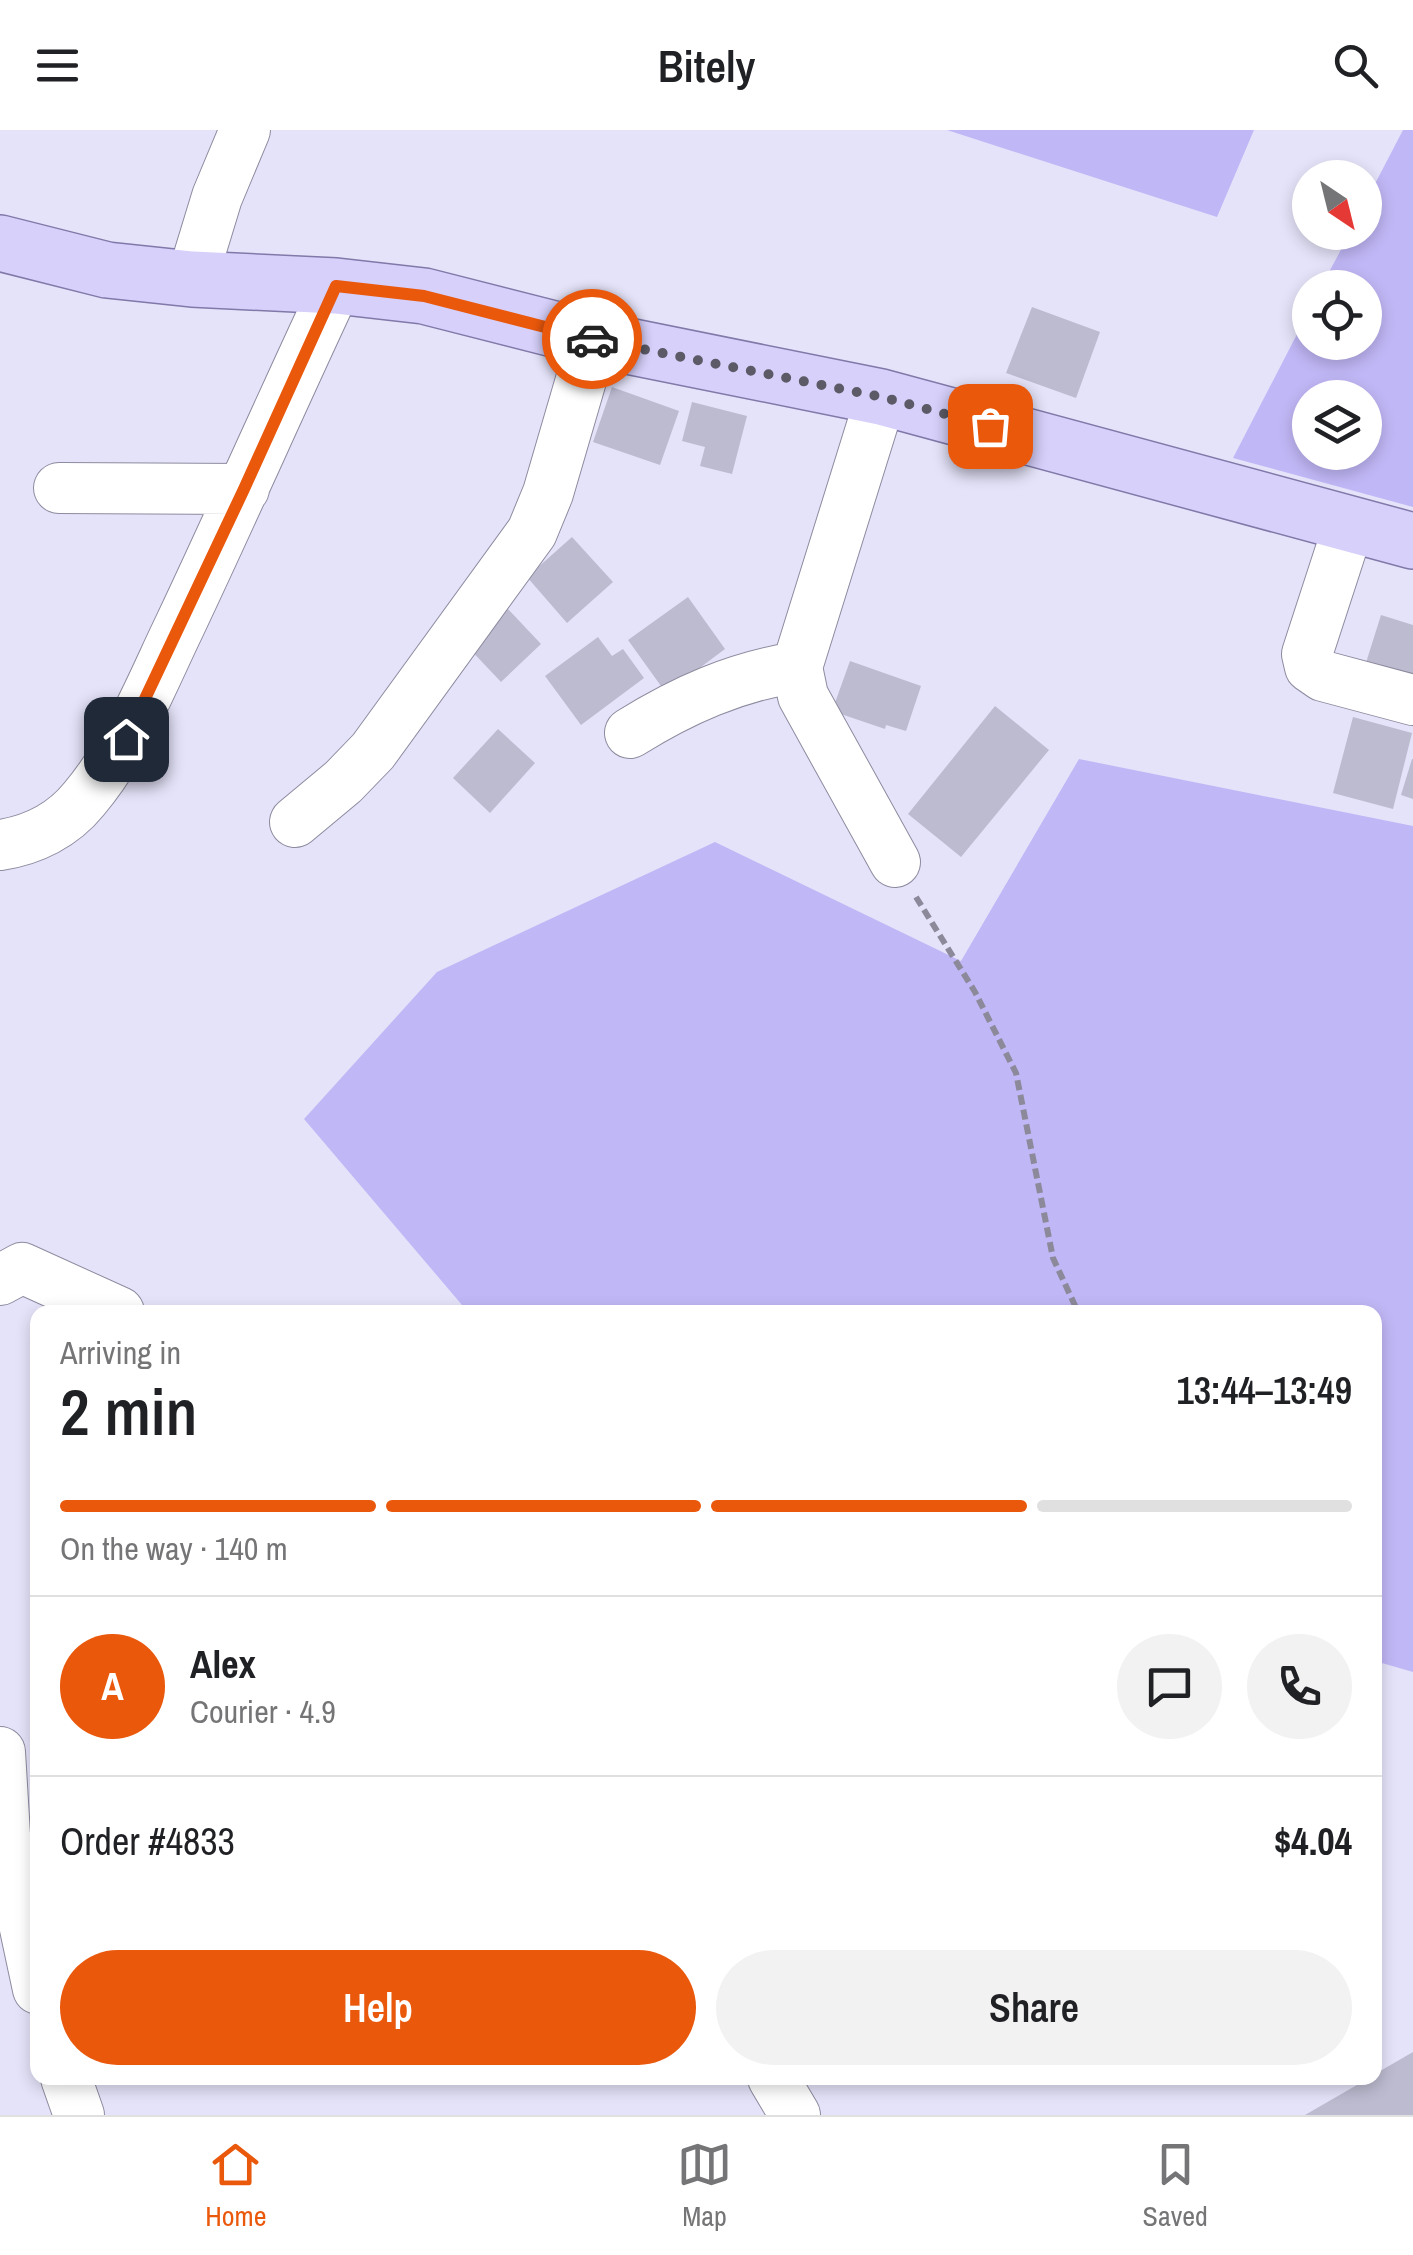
<!DOCTYPE html>
<meta charset="utf-8">
<style>
:root{--surface:#fff;--page:#f2f2f2;--text:#202124;--muted:#757577;--line:#e0e0e0;--accent:#ea580c}
body{margin:0;font-family:"Archivo Narrow",sans-serif;background:var(--page);color:var(--text);height:100vh;display:flex;flex-direction:column;font-size:38px;white-space:nowrap}
*{box-sizing:border-box;margin:0}
p{font-size:32px;color:var(--muted)}
.icon{flex:none;width:55px;height:55px;fill:none;stroke:currentColor;stroke-width:2;stroke-linecap:round;stroke-linejoin:round}
.map{position:relative;flex:1;overflow:hidden}
.drawer{position:absolute;left:30px;top:1175px;width:1352px;height:780px;display:flex;flex-direction:column;background:var(--surface);border-radius:20px;box-shadow:0 5px 15px #0003}
.drawer>*{flex:none}
.needle{width:65px;rotate:145deg}
.controls{position:absolute;left:1292px;top:30px;display:grid;gap:20px}
.controls a{display:grid;place-items:center;width:90px;height:90px;border-radius:50%;background:var(--surface);box-shadow:0 5px 15px #0003;font-size:50px}
.pin{position:absolute;display:grid;place-items:center;width:85px;height:85px;color:#fff;margin:-42px;border-radius:20px;box-shadow:0 5px 15px #0006}
.courier{position:absolute;display:grid;place-items:center;width:100px;height:100px;margin:-50px;border:8px solid #ea580c;border-radius:50%;background:#fff;color:#222;box-shadow:0 2px 12px #0007}
.headline em{font-style:normal;font-weight:600}
.headline div{display:flex;flex-direction:column-reverse}
.headline{display:flex;align-items:center;justify-content:space-between;height:170px;padding:0 30px}
h1{font-size:65px;font-weight:600;line-height:75px}
.bar{display:grid;grid-template-columns:repeat(4,1fr);gap:15px 10px;align-content:center;height:120px;padding:0 30px}
.bar i{height:12px;border-radius:8px;background:var(--line)}
.bar .current{background:var(--accent)}
.bar p{grid-column:span 4}
.line{display:flex;align-items:center;gap:25px;padding:0 30px;border-top:2px solid var(--line)}
.line div{flex:1}
.round{display:grid;place-items:center;flex:none;width:105px;height:105px;border-radius:52px;background:var(--page)}
.action{display:flex;gap:20px;margin-top:auto;padding:20px 30px}
.action a{flex:1;height:115px;border-radius:60px;background:var(--accent);color:#fff;font-size:40px;font-weight:600;line-height:115px;text-align:center}
.action a+a{background:var(--page);color:var(--text)}
header{display:flex;justify-content:space-between;align-items:center;height:130px;padding:0 30px;background:var(--surface);font-size:45px;font-weight:600}
.menu{display:flex;justify-content:space-around;align-items:center;height:140px;border-top:2px solid var(--line);background:var(--surface);font-size:28px;color:var(--muted)}
.menu a{display:grid;justify-items:center;gap:5px}
.menu .current{color:var(--accent)}
.map>svg:first-child{display:block}
</style>
<header><svg class="icon" aria-label="menu" viewBox="0 0 24 24"><path d="M4 6h16M4 12h16M4 18h16"/></svg>Bitely<svg class="icon" aria-label="search" viewBox="0 0 24 24"><circle cx="10" cy="10" r="6"/><path d="M15 15l6 6"/></svg></header>
<div class="map">
<svg width="1413" height="1985" viewBox="0 0 1413 1985">
<rect width="100%" height="100%" fill="#e5e3f9"/>
<path fill="#c0b7f6" fill-rule="evenodd" d="M 947,0 L 1254,0 L 1217,87 Z
M 1403,0 L 1413,0 L 1413,377 L 1233,328 L 1310,179 L 1310,212 L 1365,212 L 1365,158 L 1321,157 L 1350,103 L 1365,102 L 1365,73 ZM 1310,268 L 1365,268 L 1365,322 L 1310,322 Z
M 1079,629 L 1413,696 L 1413,1542 L 1375,1531 L 1375,1182 L 473,1182 L 462,1175 L 304,989 L 437,842 L 715,712 L 961,831 Z"/>
<path fill="#bdbbd0" d="M 1032,177 L 1100,202 L 1076,268 L 1006,243 Z
M 612,257 L 679,281 L 660,335 L 593,312 Z
M 692,272 L 747,286 L 732,344 L 700,336 L 705,317 L 682,311 Z
M 572,407 L 613,452 L 567,493 L 527,447 Z
M 688,467 L 725,519 L 666,563 L 628,510 Z
M 506,477 L 541,514 L 501,552 L 466,515 Z
M 1381,485 L 1413,495 L 1413,554 L 1364,539 Z
M 598,507 L 612,526 L 623,519 L 644,548 L 581,595 L 545,546 Z
M 850,531 L 921,556 L 906,601 L 886,595 L 885,599 L 832,581 Z
M 995,576 L 1049,620 L 961,727 L 908,684 Z
M 1353,587 L 1412,603 L 1393,679 L 1333,663 Z
M 498,599 L 535,633 L 490,683 L 453,648 Z
M 1412,629 L 1413,629 L 1413,669 L 1401,665 Z
M 1413,1922 L 1413,1985 L 1305,1985 L 1369,1948 L 1375,1948 L 1375,1944 Z"/>
<g fill="none" stroke-linecap="round" stroke-linejoin="round">
<defs>
<path id="minor" d="M 192,149 L 217,67 L 245,0
M 881,267 L 797,537 L 803,566 L 895,732
M 59,358 L 244,359
M 1349,395 L 1307,524 L 1310,537 L 1323,546 L 1413,570
M 630,603 C 683,570 735,547 797,537
M 295,692 L 343,652 L 373,621 L 532,402 L 548,363 L 593,209
M 0,715 C 33,710 63,695 84,669 C 127,618 151,555 180,495 C 233,383 283,269 336,156
M 0,1150 L 22,1138 L 119,1182
M 0,1622 L 5,1705 L 38,1859
M 66,1948 L 79,1985
M 773,1948 L 795,1985"/>
<path id="major" d="M 0,113 L 107,140 L 192,149 L 336,156 L 424,166 L 593,209 L 881,267 L 1413,411"/>
</defs>
<use href="#minor" stroke="#8d8b9f" stroke-width="52"/>
<use href="#major" stroke="#8079a9" stroke-width="58"/>
<path stroke="#8c8a9a" stroke-width="6" stroke-dasharray="10 5" stroke-linecap="butt" d="M 916,767 L 975,862 L 1016,943 L 1053,1128 L 1078,1182"/>
<use href="#minor" stroke="#fff" stroke-width="50"/>
<use href="#major" stroke="#d6d0fa" stroke-width="55"/>
</g>
<g fill="none" stroke-linecap="round" stroke-linejoin="round">
<path stroke="#5b5a66" stroke-width="10" stroke-dasharray="0 18" d="M 592,209 L 882,267 L 990,296"/>
<path stroke="#ea580c" stroke-width="12" d="M 126,609 L 244,359 L 336,156 L 424,166 L 592,209"/>
</g>
</svg>
<div class="controls">
<a><svg class="needle" viewBox="-14 -14 28 28"><path d="M0-13l5 13h-10z" fill="#e53935"/><path d="M0 13l5-13h-10z" fill="#757577"/></svg></a>
<a><svg class="icon" aria-label="locate" viewBox="0 0 24 24"><circle cx="12" cy="12" r="6"/><path d="M12 2v4M12 18v4M2 12h4M18 12h4"/></svg></a>
<a><svg class="icon" aria-label="layers" viewBox="0 0 24 24"><path d="M12 4l9 5-9 5-9-5zM3 14l9 5 9-5"/></svg></a>
</div>
<div class="pin" style="left:990px;top:296px;background:#ea580c"><svg class="icon" aria-label="bag" viewBox="0 0 24 24"><path d="M5 8h14l-1 12H6zM9 8a3 3 0 0 1 6 0"/></svg></div>
<div class="pin" style="left:126px;top:609px;background:#1f2937"><svg class="icon" aria-label="home" viewBox="0 0 24 24"><path d="M3 11l9-7 9 7M6 9v11h12V9"/></svg></div>
<div class="courier" style="left:592px;top:209px"><svg class="icon" aria-label="car" viewBox="0 0 24 24"><path d="M5 17H2v-5l4-1 3-4h7l3 4 3 1v5h-3M9 17h6M6 11h13"/><circle cx="7" cy="17" r="2"/><circle cx="17" cy="17" r="2"/></svg></div>
<section class="drawer">
<div class="headline"><div><h1>2 min</h1><p>Arriving in</p></div><em>13:44–13:49</em></div>
<div class="bar"><i class="current"></i><i class="current"></i><i class="current"></i><i></i><p>On the way · 140 m</p></div>
<div class="line" style="height:180px"><b class="round" style="background:var(--accent);color:#fff">A</b><div><b>Alex</b><p>Courier · 4.9</p></div><a class="round"><svg class="icon" aria-label="chat" viewBox="0 0 24 24"><path d="M4 5h16v11H9l-5 4z"/></svg></a><a class="round"><svg class="icon" aria-label="phone" viewBox="0 0 24 24"><path d="M5 4h4l2 5-3 2q2 4 5 5l2-3 5 2v4C11 20 4 13 5 4z"/></svg></a></div>
<div class="line" style="height:130px"><div>Order #4833</div><b>$4.04</b></div>
<div class="action"><a>Help</a><a>Share</a></div>
</section>
</div>
<nav class="menu">
<a class="current"><svg class="icon" aria-label="home" viewBox="0 0 24 24"><path d="M3 11l9-7 9 7M6 9v11h12V9"/></svg>Home</a>
<a><svg class="icon" aria-label="map" viewBox="0 0 24 24"><path d="M3 6l6-2 6 2 6-2v14l-6 2-6-2-6 2zM9 4v14M15 6v14"/></svg>Map</a>
<a><svg class="icon" aria-label="saved" viewBox="0 0 24 24"><path d="M7 4h10v16l-5-4-5 4z"/></svg>Saved</a>
</nav>
